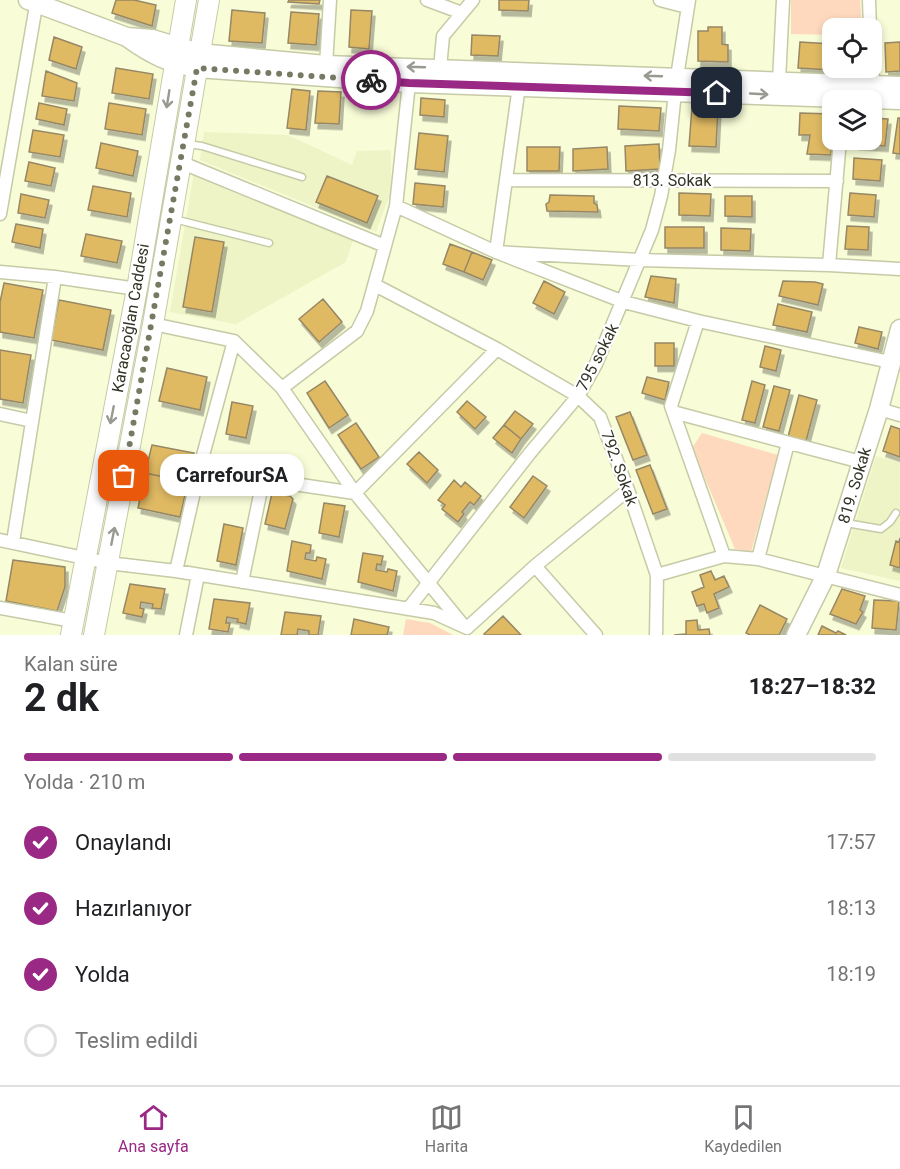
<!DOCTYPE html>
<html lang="tr">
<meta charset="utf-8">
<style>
:root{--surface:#fff;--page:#f2f2f2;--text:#202124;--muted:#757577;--line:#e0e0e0;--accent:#9a2885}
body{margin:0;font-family:Roboto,sans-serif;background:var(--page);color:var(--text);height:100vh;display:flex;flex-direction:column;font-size:22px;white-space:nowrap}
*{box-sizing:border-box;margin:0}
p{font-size:20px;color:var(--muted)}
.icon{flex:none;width:33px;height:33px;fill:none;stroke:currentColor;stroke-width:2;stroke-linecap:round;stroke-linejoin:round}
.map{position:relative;height:635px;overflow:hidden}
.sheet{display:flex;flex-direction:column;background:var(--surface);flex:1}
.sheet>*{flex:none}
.fabs{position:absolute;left:822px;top:18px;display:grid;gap:12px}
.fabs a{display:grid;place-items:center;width:60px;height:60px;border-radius:12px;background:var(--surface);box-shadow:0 3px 9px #0003;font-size:30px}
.pin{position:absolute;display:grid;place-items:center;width:51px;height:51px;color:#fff;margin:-26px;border-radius:12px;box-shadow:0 3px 9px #0006}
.courier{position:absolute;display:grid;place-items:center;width:60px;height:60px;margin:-30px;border:4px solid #9a2885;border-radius:50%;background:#fff;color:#222;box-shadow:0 2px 8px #0007}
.bubble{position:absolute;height:42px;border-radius:18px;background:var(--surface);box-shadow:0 3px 9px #0003;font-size:20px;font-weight:700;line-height:42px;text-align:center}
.summary em{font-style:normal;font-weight:700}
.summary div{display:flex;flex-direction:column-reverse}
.summary{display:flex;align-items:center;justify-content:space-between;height:102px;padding:0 24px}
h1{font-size:39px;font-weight:700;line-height:45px}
.bar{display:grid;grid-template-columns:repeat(4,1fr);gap:9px 6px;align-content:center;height:72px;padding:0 24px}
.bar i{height:8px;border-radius:4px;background:var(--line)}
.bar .active{background:var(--accent)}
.bar p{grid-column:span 4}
ol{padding:0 24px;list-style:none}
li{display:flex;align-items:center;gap:18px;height:66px}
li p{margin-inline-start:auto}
li .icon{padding:6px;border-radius:50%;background:var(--accent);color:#fff;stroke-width:4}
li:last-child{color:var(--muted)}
li i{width:33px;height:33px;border:3px solid var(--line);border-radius:50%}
.dock{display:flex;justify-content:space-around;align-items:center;height:84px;border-top:2px solid var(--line);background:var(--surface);font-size:16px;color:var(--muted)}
.dock a{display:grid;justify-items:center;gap:3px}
.dock .active{color:var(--accent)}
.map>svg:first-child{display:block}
</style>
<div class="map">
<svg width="900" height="635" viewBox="0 0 900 635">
<defs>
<filter id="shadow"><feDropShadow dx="3" dy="5.5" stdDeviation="0" flood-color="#0004"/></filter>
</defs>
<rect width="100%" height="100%" fill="#f8fcd7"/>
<path fill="#eef4c6" d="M 204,132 L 288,135 L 352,165 L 357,151 L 391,150 L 391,192 L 376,232 L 200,160 Z
M 194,173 L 353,240 L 346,262 L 236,324 L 170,312 Z
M 876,456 L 900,463 L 900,581 L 841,568 Z"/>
<path fill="#fed9be" d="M 791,0 L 860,0 L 862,28 L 832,28 L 832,35 L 791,34 Z
M 702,433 L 778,455 L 751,552 L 735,549 L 692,448 Z
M 406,619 L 430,623 L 453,635 L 403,635 Z"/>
<path fill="#e0ba63" stroke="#968766" stroke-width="1.5" filter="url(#shadow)" d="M 116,0 L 134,0 L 156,5 L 152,26 L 112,13 Z
M 289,0 L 320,0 L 319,4 L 288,2 Z
M 499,0 L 529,0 L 528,11 L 499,10 Z
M 232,10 L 265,13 L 262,43 L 229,41 Z
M 351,10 L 372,11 L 369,49 L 349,47 Z
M 291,12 L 319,14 L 316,45 L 288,43 Z
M 708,27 L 722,27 L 722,44 L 728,45 L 728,62 L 698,61 L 698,31 L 708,31 Z
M 472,35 L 500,36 L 498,56 L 471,55 Z
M 54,37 L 82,47 L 76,69 L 49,60 Z
M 800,42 L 832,44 L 832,68 L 849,68 L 849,71 L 798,68 Z
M 900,42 L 900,71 L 886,72 L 885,43 Z
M 116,68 L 153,74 L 149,99 L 112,93 Z
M 46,71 L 77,83 L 74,101 L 42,96 Z
M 292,89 L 310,91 L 306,130 L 287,128 Z
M 318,91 L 341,92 L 339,124 L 315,123 Z
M 421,98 L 445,100 L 444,117 L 420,115 Z
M 39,103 L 67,109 L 64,125 L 36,119 Z
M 109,103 L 146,109 L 142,135 L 105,129 Z
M 619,106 L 661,108 L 659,131 L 618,129 Z
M 692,107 L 718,108 L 716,147 L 689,146 Z
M 800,113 L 832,114 L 831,155 L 807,154 L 810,135 L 799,135 Z
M 872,118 L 888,119 L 885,146 L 856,144 L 856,140 L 872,140 Z
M 898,118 L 900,118 L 900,154 L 893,153 Z
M 33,130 L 64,135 L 60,157 L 29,152 Z
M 419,133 L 448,136 L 444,172 L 415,169 Z
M 101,143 L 138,151 L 133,176 L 96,168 Z
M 659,144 L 660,169 L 626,171 L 625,146 Z
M 527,147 L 560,147 L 559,171 L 527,171 Z
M 607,147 L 608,169 L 573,171 L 573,149 Z
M 854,158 L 882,160 L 880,181 L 853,179 Z
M 29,162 L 55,168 L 51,186 L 25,181 Z
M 327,176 L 378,196 L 367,223 L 316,202 Z
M 415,183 L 445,186 L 443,207 L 413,204 Z
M 93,186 L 131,193 L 127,217 L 88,210 Z
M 679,193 L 711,194 L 710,216 L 679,215 Z
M 850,193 L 876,195 L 874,217 L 848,215 Z
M 21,194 L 49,200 L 45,218 L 18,213 Z
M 550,195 L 594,196 L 594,203 L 597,205 L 598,212 L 547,211 L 546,204 L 549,202 Z
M 725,196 L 752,196 L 752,217 L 725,216 Z
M 16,224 L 43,229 L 40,248 L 12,242 Z
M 847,226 L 869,227 L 868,250 L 845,249 Z
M 665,227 L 704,227 L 704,248 L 665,248 Z
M 721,228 L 751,229 L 750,251 L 721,250 Z
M 86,234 L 122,241 L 117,263 L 81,256 Z
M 195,237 L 224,242 L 212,312 L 183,307 Z
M 450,244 L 472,252 L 464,272 L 443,264 Z
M 472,252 L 492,260 L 483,280 L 464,272 Z
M 651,276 L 676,279 L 674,303 L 645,297 Z
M 544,281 L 565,292 L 554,314 L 533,303 Z
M 783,281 L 815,282 L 823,284 L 818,305 L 779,296 Z
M 4,283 L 43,290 L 34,338 L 0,332 L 0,302 Z
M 323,299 L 342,322 L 319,342 L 299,319 Z
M 59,300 L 111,310 L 103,350 L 51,340 Z
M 778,304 L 812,312 L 807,332 L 773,325 Z
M 859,327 L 882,332 L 878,349 L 855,343 Z
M 655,343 L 674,343 L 674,366 L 655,366 Z
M 765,346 L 781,350 L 776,371 L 760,367 Z
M 0,350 L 31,355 L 23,403 L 0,399 Z
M 167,368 L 207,377 L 200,410 L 159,401 Z
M 647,377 L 669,382 L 665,400 L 642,393 Z
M 325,381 L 348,415 L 329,428 L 307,393 Z
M 752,381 L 765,385 L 755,423 L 742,420 Z
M 774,386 L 790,390 L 779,431 L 763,427 Z
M 799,395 L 817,400 L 806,441 L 788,437 Z
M 467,401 L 486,417 L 475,429 L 457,412 Z
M 232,402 L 253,406 L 246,438 L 226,434 Z
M 515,411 L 533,424 L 521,439 L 504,425 Z
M 630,412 L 647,455 L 633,460 L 616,417 Z
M 356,423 L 379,457 L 361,469 L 338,435 Z
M 504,425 L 521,439 L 512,453 L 493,438 Z
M 891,426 L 900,429 L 900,457 L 883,451 Z
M 152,445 L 194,453 L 188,482 L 145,473 Z
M 419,452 L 438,470 L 427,483 L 407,464 Z
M 650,465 L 667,509 L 653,514 L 636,470 Z
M 145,473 L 188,482 L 180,517 L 138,508 Z
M 533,476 L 547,486 L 524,518 L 510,507 Z
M 454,480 L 461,487 L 465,482 L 481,496 L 474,505 L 470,502 L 462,512 L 464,514 L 458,522 L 442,509 L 445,505 L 438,500 Z
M 272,493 L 290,496 L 293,499 L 285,529 L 265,524 Z
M 324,503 L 345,506 L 339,537 L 319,533 Z
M 224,524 L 243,528 L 236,565 L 217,561 Z
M 900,538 L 900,568 L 890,565 L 896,541 L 899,542 Z
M 292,541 L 311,545 L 310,553 L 306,553 L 305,559 L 316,561 L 317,557 L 326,559 L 322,579 L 287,571 Z
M 363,553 L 383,556 L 381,565 L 377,564 L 376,570 L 387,572 L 388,569 L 397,571 L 393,591 L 358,582 Z
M 13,560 L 65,567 L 65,587 L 57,611 L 6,601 Z
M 711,571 L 715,580 L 724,576 L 729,587 L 714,594 L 719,608 L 707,613 L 704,604 L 697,606 L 692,592 L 704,587 L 700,575 Z
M 130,584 L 165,589 L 161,609 L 152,608 L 153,604 L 141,602 L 140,608 L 144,609 L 142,617 L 123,613 Z
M 842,589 L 865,596 L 860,610 L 863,612 L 856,624 L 830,614 Z
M 214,599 L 250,603 L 246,624 L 237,622 L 238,619 L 227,617 L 226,623 L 230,623 L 228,632 L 209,629 Z
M 874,600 L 899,601 L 896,630 L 872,628 Z
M 760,605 L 787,619 L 779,635 L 750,635 L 746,633 Z
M 285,612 L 321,616 L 318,635 L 309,635 L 309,631 L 298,629 L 297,635 L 281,635 Z
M 503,616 L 521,635 L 485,635 L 484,634 Z
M 354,619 L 389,627 L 387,635 L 351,635 Z
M 697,620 L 698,630 L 709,629 L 710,635 L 674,635 L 686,634 L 686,621 Z
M 822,626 L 836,633 L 838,631 L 846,635 L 818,635 Z"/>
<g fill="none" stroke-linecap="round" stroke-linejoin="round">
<defs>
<path id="lane" d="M 187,144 L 202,146 L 302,177
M 174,219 L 269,243
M 846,523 L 881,529 L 890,522 L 896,513"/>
<path id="street" d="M 427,0 L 462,13
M 660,0 L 687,7
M 869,0 L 870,28
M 872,58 L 873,86
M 326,65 L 330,0
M 440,68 L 443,36 L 473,0
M 677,77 L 689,0
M 779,81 L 783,0
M 519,86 L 496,252 L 624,302 L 698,321 L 890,362
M 180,162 L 385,246
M 507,180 L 837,181
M 396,206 L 496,252 L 640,260 L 829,265 L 900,269
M 0,214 L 37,0
M 829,265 L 840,140
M 0,272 L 55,277 L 137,289
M 375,285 L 497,349 L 578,396 L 600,417 L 628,490 L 657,575 L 656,635
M 698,321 L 671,406 L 724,556
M 153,324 L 234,341 L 282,388 L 355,493 L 463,625
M 282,388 L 357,331 L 367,311 L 396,206 L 409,83
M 879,409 L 900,415
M 673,412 L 861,462
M 0,414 L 32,421
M 199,470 L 355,493 L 497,349
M 0,540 L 108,563 L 176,571 L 434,613 L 467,628 L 535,566 L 628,490
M 13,542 L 55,277
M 758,559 L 788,443
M 535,566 L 596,635
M 176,571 L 199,470 L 234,341
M 657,575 L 724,556 L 758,559 L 900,595
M 242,582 L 263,480
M 0,608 L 73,621
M 408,609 L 530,453 L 578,396 L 596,364 L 652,230 L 661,196 L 669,150 L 675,92
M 186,635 L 198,575"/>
<path id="secondary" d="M 28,0 L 127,37 L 152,39 L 199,53 L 326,65 L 900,86
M 128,38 C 152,55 168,63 197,68 L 409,83 L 900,100
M 796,635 L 826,575 L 879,409 L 900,329"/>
<path id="primary" d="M 71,635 L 137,289 L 186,0
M 94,635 L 153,324 L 209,0"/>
</defs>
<use href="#lane" stroke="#c6caa6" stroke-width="9"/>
<use href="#street" stroke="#c6caa6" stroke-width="15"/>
<use href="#secondary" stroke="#c6caa6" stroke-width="21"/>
<use href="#primary" stroke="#c6caa6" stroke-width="22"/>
<use href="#lane" stroke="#fff" stroke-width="6"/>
<use href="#street" stroke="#fff" stroke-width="12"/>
<use href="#secondary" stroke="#fff" stroke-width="18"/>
<use href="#primary" stroke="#fff" stroke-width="20"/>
</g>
<defs><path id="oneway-shaft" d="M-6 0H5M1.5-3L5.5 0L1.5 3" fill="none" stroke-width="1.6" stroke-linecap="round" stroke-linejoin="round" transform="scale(1.5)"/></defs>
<g stroke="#989a92">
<use href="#oneway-shaft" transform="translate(416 67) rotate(-178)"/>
<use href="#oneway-shaft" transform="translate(653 76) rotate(-178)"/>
<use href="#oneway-shaft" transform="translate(759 94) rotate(3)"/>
<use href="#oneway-shaft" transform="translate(168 99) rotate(99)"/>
<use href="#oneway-shaft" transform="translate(112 415) rotate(101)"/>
<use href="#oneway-shaft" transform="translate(113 536) rotate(-79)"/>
</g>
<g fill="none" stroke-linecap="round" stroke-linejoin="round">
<path stroke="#777a63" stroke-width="6" stroke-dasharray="0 10.8" d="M 124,476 L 197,68 L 371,80"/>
<path stroke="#9a2885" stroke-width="8" d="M 371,80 L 409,83 L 717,93"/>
</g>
<g text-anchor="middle" stroke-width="4.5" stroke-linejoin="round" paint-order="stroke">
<g font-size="16" fill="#323425" stroke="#fff">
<text x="672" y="186">813. Sokak</text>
<text transform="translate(130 318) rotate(-80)" y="6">Karacaoğlan Caddesi</text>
<text transform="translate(597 357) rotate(-63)" y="6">795 sokak</text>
<text transform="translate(620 468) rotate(70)" y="6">792. Sokak</text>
<text transform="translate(854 485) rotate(-73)" y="6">819. Sokak</text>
</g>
</g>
</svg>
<div class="fabs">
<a><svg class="icon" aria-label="locate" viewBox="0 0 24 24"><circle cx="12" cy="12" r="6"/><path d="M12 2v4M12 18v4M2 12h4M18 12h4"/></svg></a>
<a><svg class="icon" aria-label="layers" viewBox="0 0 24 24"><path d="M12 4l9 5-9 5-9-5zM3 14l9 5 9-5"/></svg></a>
</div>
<div class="pin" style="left:124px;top:476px;background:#ea580c"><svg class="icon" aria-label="bag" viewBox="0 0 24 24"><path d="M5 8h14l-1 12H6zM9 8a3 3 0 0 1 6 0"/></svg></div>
<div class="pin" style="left:717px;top:93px;background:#1f2937"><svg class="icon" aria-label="home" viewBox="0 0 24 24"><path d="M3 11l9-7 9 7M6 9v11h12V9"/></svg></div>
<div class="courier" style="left:371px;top:80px"><svg class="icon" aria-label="bike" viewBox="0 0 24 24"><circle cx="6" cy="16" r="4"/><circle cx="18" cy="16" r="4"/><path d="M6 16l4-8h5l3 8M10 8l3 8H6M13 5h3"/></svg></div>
<div class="bubble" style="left:160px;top:454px;width:144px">CarrefourSA</div>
</div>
<section class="sheet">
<div class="summary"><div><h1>2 dk</h1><p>Kalan süre</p></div><em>18:27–18:32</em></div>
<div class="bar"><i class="active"></i><i class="active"></i><i class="active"></i><i></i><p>Yolda · 210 m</p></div>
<ol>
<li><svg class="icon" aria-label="check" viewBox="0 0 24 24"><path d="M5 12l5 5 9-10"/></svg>Onaylandı<p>17:57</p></li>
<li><svg class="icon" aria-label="check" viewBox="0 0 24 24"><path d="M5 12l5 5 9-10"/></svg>Hazırlanıyor<p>18:13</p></li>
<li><svg class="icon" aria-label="check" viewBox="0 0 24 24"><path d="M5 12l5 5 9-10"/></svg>Yolda<p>18:19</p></li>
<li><i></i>Teslim edildi</li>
</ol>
</section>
<nav class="dock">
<a class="active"><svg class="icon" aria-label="home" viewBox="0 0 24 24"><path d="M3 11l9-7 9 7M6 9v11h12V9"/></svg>Ana sayfa</a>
<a><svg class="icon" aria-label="map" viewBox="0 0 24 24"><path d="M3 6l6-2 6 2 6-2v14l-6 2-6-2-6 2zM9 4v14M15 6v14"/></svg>Harita</a>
<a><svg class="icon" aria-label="saved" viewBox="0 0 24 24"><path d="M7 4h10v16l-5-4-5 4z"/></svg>Kaydedilen</a>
</nav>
